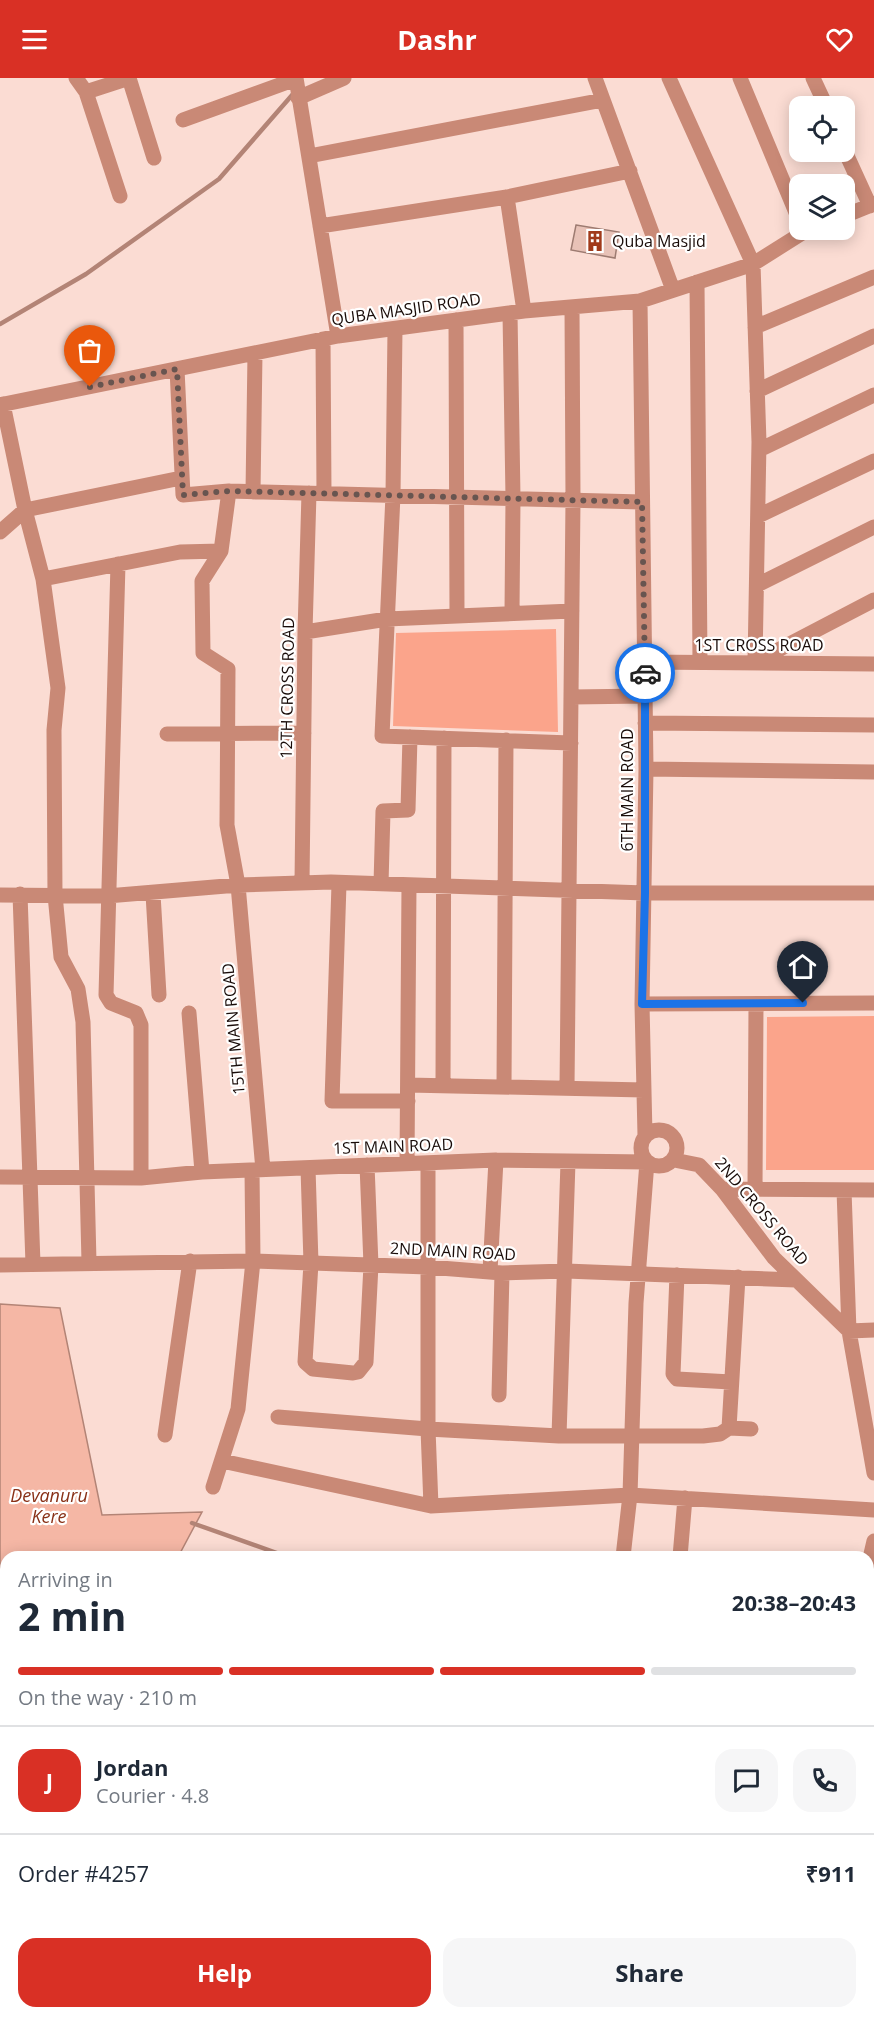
<!DOCTYPE html>
<meta charset="utf-8">
<style>
:root{--surface:#fff;--page:#f6f6f7;--text:#1f2937;--muted:#747a83;--line:#e0e1e3;--accent:#d93025}
body{margin:0;font-family:"Open Sans",sans-serif;background:var(--page);color:var(--text);height:100vh;display:flex;flex-direction:column;font-size:22px;white-space:nowrap}
*{box-sizing:border-box;margin:0}
p{font-size:20px;color:var(--muted)}
.icon{flex:none;width:33px;height:33px;fill:none;stroke:currentColor;stroke-width:2;stroke-linecap:round;stroke-linejoin:round}
.map{position:relative;flex:1;overflow:hidden}
.drawer{position:absolute;left:0px;top:1473px;width:874px;height:468px;display:flex;flex-direction:column;background:var(--surface);border-radius:18px 18px 0 0;box-shadow:0 3px 15px #0003}
.drawer>*{flex:none}
.controls{position:absolute;left:789px;top:18px;display:grid;gap:12px}
.controls a{display:grid;place-items:center;width:66px;height:66px;border-radius:12px;background:var(--surface);box-shadow:0 3px 15px #0003;font-size:30px}
.pin{position:absolute;display:grid;place-items:center;width:51px;height:51px;color:#fff;margin:-62px -26px;border-radius:50% 50% 50% 0;rotate:-45deg;box-shadow:0 0 6px #0007}
.pin .icon{rotate:45deg}
.courier{position:absolute;display:grid;place-items:center;width:60px;height:60px;margin:-30px;border:4px solid #1a73e8;border-radius:50%;background:#fff;color:#222;box-shadow:0 2px 8px #0007}
.overview em{font-style:normal;font-weight:700}
.overview div{display:flex;flex-direction:column-reverse}
.overview{display:flex;align-items:center;justify-content:space-between;height:102px;padding:0 18px}
h1{font-size:39px;font-weight:700;line-height:45px}
.bar{display:grid;grid-template-columns:repeat(4,1fr);gap:9px 6px;align-content:center;height:72px;padding:0 18px}
.bar i{height:8px;border-radius:4px;background:var(--line)}
.bar .selected{background:var(--accent)}
.bar p{grid-column:span 4}
.line{display:flex;align-items:center;gap:15px;padding:0 18px;border-top:2px solid var(--line)}
.line div{flex:1}
.round{display:grid;place-items:center;flex:none;width:63px;height:63px;border-radius:18px;background:var(--page)}
.cta{display:flex;gap:12px;margin-top:auto;padding:12px 18px}
.cta a{flex:1;height:69px;border-radius:18px;background:var(--accent);color:#fff;font-size:24px;font-weight:700;line-height:69px;text-align:center}
.cta a+a{background:var(--page);color:var(--text)}
header{display:flex;justify-content:space-between;align-items:center;height:78px;padding:0 18px;background:var(--accent);color:#fff;font-size:27px;font-weight:700}
.map>svg:first-child{display:block}
</style>
<header><svg class="icon" aria-label="menu" viewBox="0 0 24 24"><path d="M4 6h16M4 12h16M4 18h16"/></svg>Dashr<svg class="icon" aria-label="heart" viewBox="0 0 24 24"><path d="M12 20l-8-8c-3-5 5-10 8-4 3-6 11-1 8 4z"/></svg></header>
<div class="map">
<svg width="874" height="1941" viewBox="0 0 874 1941">
<rect width="100%" height="100%" fill="#fbdcd3"/>
<path fill="#fba48b" d="M 556,551 L 558,654 L 393,648 L 396,555 Z
M 874,938 L 874,1092 L 766,1092 L 767,939 Z"/>
<path fill="#f5b7a5" stroke="#b38476" stroke-width="1.5" d="M 0,1226 L 60,1230 L 102,1437 L 202,1434 L 178,1479 L 6,1479 L 6,1654 L 0,1650 Z"/>
<g fill="none" stroke-linecap="round" stroke-linejoin="round">
<path stroke="#b38476" stroke-width="4.5" d="M 0,246 L 86,196 L 219,101 L 293,16
M 192,1445 L 288,1479
M 379,1479 L 380,1477 L 435,1479
M 868,1588 L 874,1590
M 107,1941 L 110,1935"/>
</g>
<path fill="#e8c2b7" stroke="#9d7b71" stroke-width="1.5" d="M 576,147 L 619,154 L 615,180 L 571,172 Z"/>
<g fill="none" stroke-linecap="round" stroke-linejoin="round">
<path stroke="#c98976" stroke-width="15" d="M 76,0 L 86,14 L 129,0 L 154,80
M 296,0 L 338,258
M 595,0 L 673,212
M 669,0 L 753,186 L 759,364 L 755,584 L 874,522
M 740,0 L 800,144
M 813,0 L 826,28
M 86,14 L 120,118
M 298,20 L 344,0
M 183,42 L 296,1
M 844,71 L 870,128
M 309,78 L 603,22
M 507,119 L 524,233
M 844,138 L 874,126
M 320,148 L 507,119 L 630,93
M 697,204 L 700,584
M 640,223 L 646,691 L 642,926 L 645,1057
M 510,235 L 513,420 L 512,535
M 456,242 L 457,537
M 755,249 L 874,199
M 395,251 L 393,417 L 382,658 L 571,665
M 323,261 L 324,415
M 177,291 L 183,417 L 229,413 L 642,424
M 757,313 L 874,258
M 3,326 L 25,432 L 43,501 L 58,610 L 54,652 L 55,817 L 61,879 L 78,911 L 83,944 L 89,1184
M 0,327 L 338,258 L 524,233 L 640,223 L 753,186 L 807,152
M 759,372 L 874,317
M 229,413 L 221,473 L 202,503 L 203,575 L 228,591 L 227,747 L 238,807 L 263,1092
M 253,414 L 255,275
M 758,438 L 874,383
M 0,454 L 25,432 L 181,400
M 118,486 L 106,917 L 111,925 L 136,935 L 141,947 L 141,1100
M 43,501 L 180,474 L 221,473
M 757,507 L 874,449
M 305,554 L 387,541 L 572,533
M 644,584 L 874,586
M 572,619 L 645,618
M 645,645 L 874,647
M 167,656 L 304,655
M 646,691 L 874,694
M 302,805 L 305,554 L 309,415
M 339,806 L 332,1023 L 408,1023
M 381,806 L 383,733 L 408,732 L 410,659
M 20,816 L 33,1186
M 153,816 L 159,917
M 0,817 L 107,818 L 238,807 L 331,804 L 645,815 L 874,815
M 642,926 L 874,925
M 189,935 L 202,1094
M 408,1007 L 644,1012
M 443,1007 L 444,660
M 504,1008 L 506,662
M 567,1010 L 573,422 L 572,229
M641 1070a18 18 0 1 1 36 0a18 18 0 1 1-36 0Z
M 674,1082 L 699,1087 L 722,1111 L 774,1180 L 849,1253 L 874,1252
M 407,1085 L 409,807
M 428,1085 L 428,1351 L 431,1428
M 308,1090 L 311,1185 L 305,1284 L 313,1291 L 353,1295 L 358,1294 L 366,1284 L 371,1187 L 367,1087
M 0,1099 L 141,1100 L 202,1094 L 496,1082 L 647,1084 L 636,1225 L 630,1417 L 623,1479
M 722,1111 L 874,1112
M 755,1111 L 756,926
M 844,1112 L 849,1253 L 874,1395
M 0,1187 L 253,1183 L 428,1189 L 502,1195 L 566,1193 L 796,1202
M 490,1193 L 496,1082
M 677,1197 L 673,1296 L 677,1301 L 731,1304
M 499,1317 L 502,1195
M 278,1339 L 428,1351 L 559,1358 L 703,1358 L 720,1356 L 729,1350 L 751,1351
M 729,1350 L 738,1199
M 165,1357 L 190,1183
M 559,1358 L 568,1084
M 222,1383 L 431,1428 L 630,1417 L 874,1432
M 213,1409 L 238,1331 L 253,1183 L 252,1092
M 680,1479 L 685,1420
M 868,1489 L 874,1463
M 868,1506 L 874,1507
M 868,1647 L 874,1649
M 868,1814 L 874,1800
M 0,1839 L 6,1818
M 0,1911 L 6,1914
M 868,1923 L 874,1926
M 40,1935 L 44,1941
M 123,1937 L 193,1941
M 355,1937 L 367,1941
M 494,1941 L 497,1935
M 600,1941 L 601,1935
M 659,1941 L 661,1935
M 730,1941 L 732,1935"/>
</g>
<g fill="none" stroke-linecap="round" stroke-linejoin="round">
<path stroke="#685550" stroke-width="6" stroke-dasharray="0 10.8" d="M 90,309 L 177,291 L 183,417 L 229,413 L 642,424 L 645,595"/>
<path stroke="#1a73e8" stroke-width="8" d="M 645,595 L 645,815 L 642,926 L 803,925"/>
</g>
<defs>
<symbol id="building-bare" viewBox="-9 -9 18 18"><path d="M-4-6H4V6H1V3H-1V6H-4ZM-2.5-4.3h1.7v1.8h-1.7ZM.8-4.3h1.7v1.8H.8ZM-2.5-1h1.7V.8h-1.7ZM.8-1h1.7V.8H.8Z" fill="#a13a1a" stroke="#fff" stroke-width="2.5" paint-order="stroke"/></symbol>
</defs>
<g fill-rule="evenodd">
<use href="#building-bare" x="580" y="148" width="30" height="30"/>
</g>
<g text-anchor="middle" stroke-width="4.5" stroke-linejoin="round" paint-order="stroke">
<g font-size="16" fill="#190c09" stroke="#fff" text-anchor="start">
<text x="612" y="169">Quba Masjid</text>
</g>
<g font-size="16" fill="#190c09" stroke="#fff">
<text transform="translate(406 231) rotate(-8)" y="6">QUBA MASJID ROAD</text>
<text x="759" y="573">1ST CROSS ROAD</text>
<text transform="translate(287 610) rotate(-89)" y="6">12TH CROSS ROAD</text>
<text transform="translate(627 712) rotate(-90)" y="6">6TH MAIN ROAD</text>
<text transform="translate(233 951) rotate(-95)" y="6">15TH MAIN ROAD</text>
<text transform="translate(393 1068) rotate(-2)" y="6">1ST MAIN ROAD</text>
<text transform="translate(762 1133) rotate(50)" y="6">2ND CROSS ROAD</text>
<text transform="translate(453 1173) rotate(3)" y="6">2ND MAIN ROAD</text>
</g>
<g font-size="18" font-style="italic" fill="#893117" stroke="#fff">
<text x="49" y="1424">Devanuru<tspan x="49" dy="21">Kere</tspan></text>
</g>
</g>
</svg>
<div class="controls">
<a><svg class="icon" aria-label="locate" viewBox="0 0 24 24"><circle cx="12" cy="12" r="6"/><path d="M12 2v4M12 18v4M2 12h4M18 12h4"/></svg></a>
<a><svg class="icon" aria-label="layers" viewBox="0 0 24 24"><path d="M12 4l9 5-9 5-9-5zM3 14l9 5 9-5"/></svg></a>
</div>
<div class="pin" style="left:90px;top:309px;background:#ea580c"><svg class="icon" aria-label="bag" viewBox="0 0 24 24"><path d="M5 8h14l-1 12H6zM9 8a3 3 0 0 1 6 0"/></svg></div>
<div class="pin" style="left:803px;top:925px;background:#1f2937"><svg class="icon" aria-label="home" viewBox="0 0 24 24"><path d="M3 11l9-7 9 7M6 9v11h12V9"/></svg></div>
<div class="courier" style="left:645px;top:595px"><svg class="icon" aria-label="car" viewBox="0 0 24 24"><path d="M5 17H2v-5l4-1 3-4h7l3 4 3 1v5h-3M9 17h6M6 11h13"/><circle cx="7" cy="17" r="2"/><circle cx="17" cy="17" r="2"/></svg></div>
<section class="drawer">
<div class="overview"><div><h1>2 min</h1><p>Arriving in</p></div><em>20:38–20:43</em></div>
<div class="bar"><i class="selected"></i><i class="selected"></i><i class="selected"></i><i></i><p>On the way · 210 m</p></div>
<div class="line" style="height:108px"><b class="round" style="background:var(--accent);color:#fff">J</b><div><b>Jordan</b><p>Courier · 4.8</p></div><a class="round"><svg class="icon" aria-label="chat" viewBox="0 0 24 24"><path d="M4 5h16v11H9l-5 4z"/></svg></a><a class="round"><svg class="icon" aria-label="phone" viewBox="0 0 24 24"><path d="M5 4h4l2 5-3 2q2 4 5 5l2-3 5 2v4C11 20 4 13 5 4z"/></svg></a></div>
<div class="line" style="height:78px"><div>Order #4257</div><b>₹911</b></div>
<div class="cta"><a>Help</a><a>Share</a></div>
</section>
</div>
